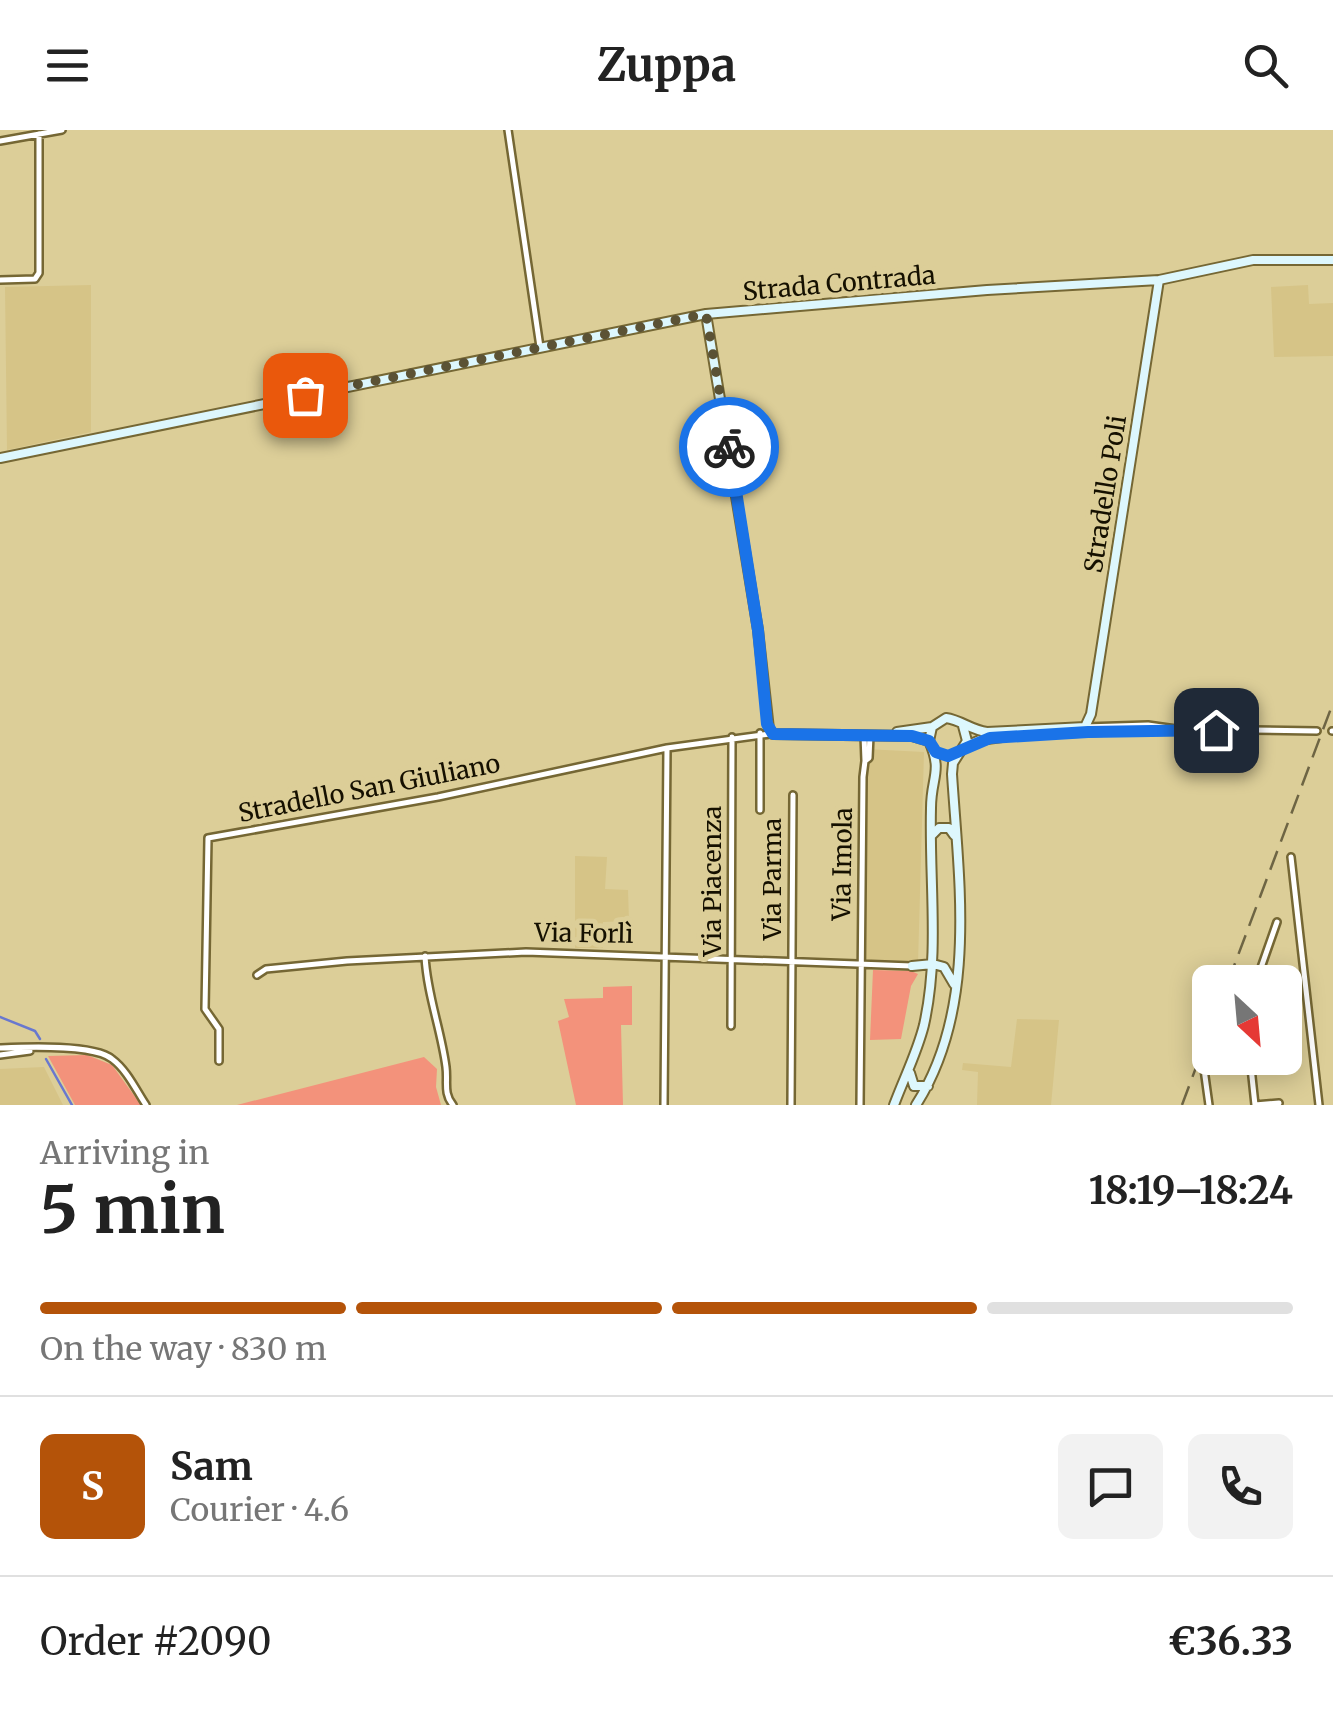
<!DOCTYPE html>
<meta charset="utf-8">
<style>
:root{--surface:#fff;--page:#f2f2f2;--text:#222;--muted:#767676;--line:#e0e0e0;--accent:#b45309}
body{margin:0;font-family:Merriweather,serif;background:var(--page);color:var(--text);height:100vh;display:flex;flex-direction:column;font-size:38px;white-space:nowrap}
*{box-sizing:border-box;margin:0}
p{font-size:32px;color:var(--muted)}
.icon{flex:none;width:55px;height:55px;fill:none;stroke:currentColor;stroke-width:2;stroke-linecap:round;stroke-linejoin:round}
.map{position:relative;height:975px;overflow:hidden}
.panel{display:flex;flex-direction:column;background:var(--surface);flex:1}
.panel>*{flex:none}
.needle{width:65px;rotate:154deg}
.tools{position:absolute;left:1192px;top:835px;display:grid;gap:20px}
.tools a{display:grid;place-items:center;width:110px;height:110px;border-radius:15px;background:var(--surface);box-shadow:0 5px 25px #0003;font-size:50px}
.pin{position:absolute;display:grid;place-items:center;width:85px;height:85px;color:#fff;margin:-42px;border-radius:20px;box-shadow:0 5px 15px #0006}
.courier{position:absolute;display:grid;place-items:center;width:100px;height:100px;margin:-50px;border:8px solid #1a73e8;border-radius:50%;background:#fff;color:#222;box-shadow:0 2px 12px #0007}
.head em{font-style:normal;font-weight:700}
.head div{display:flex;flex-direction:column-reverse}
.head{display:flex;align-items:center;justify-content:space-between;height:170px;padding:0 40px}
h1{font-size:65px;font-weight:700;line-height:75px}
.bar{display:grid;grid-template-columns:repeat(4,1fr);gap:15px 10px;align-content:center;height:120px;padding:0 40px}
.bar i{height:12px;border-radius:8px;background:var(--line)}
.bar .on{background:var(--accent)}
.bar p{grid-column:span 4}
.line{display:flex;align-items:center;gap:25px;padding:0 40px;border-top:2px solid var(--line)}
.line div{flex:1}
.round{display:grid;place-items:center;flex:none;width:105px;height:105px;border-radius:15px;background:var(--page)}
header{display:flex;justify-content:space-between;align-items:center;height:130px;padding:0 40px;background:var(--surface);font-size:45px;font-weight:700}
.map>svg:first-child{display:block}
</style>
<header><svg class="icon" aria-label="menu" viewBox="0 0 24 24"><path d="M4 6h16M4 12h16M4 18h16"/></svg>Zuppa<svg class="icon" aria-label="search" viewBox="0 0 24 24"><circle cx="10" cy="10" r="6"/><path d="M15 15l6 6"/></svg></header>
<div class="map">
<svg width="1333" height="975" viewBox="0 0 1333 975">
<rect width="100%" height="100%" fill="#dcce98"/>
<path fill="#d6c487" d="M 91,155 L 91,302 L 7,320 L 5,157 Z
M 1308,155 L 1309,174 L 1333,173 L 1333,226 L 1274,227 L 1271,157 Z
M 865,619 L 924,622 L 918,833 L 864,835 Z
M 575,726 L 607,727 L 605,759 L 628,760 L 629,791 L 603,792 L 603,818 L 575,818 Z
M 1017,889 L 1059,890 L 1051,975 L 977,975 L 978,942 L 962,940 L 963,933 L 1011,937 Z
M 44,937 L 63,975 L 0,975 L 0,939 Z"/>
<path fill="#f3927b" d="M 873,840 L 911,841 L 918,844 L 911,856 L 901,909 L 870,910 Z
M 632,856 L 632,895 L 621,895 L 623,975 L 576,975 L 558,891 L 569,887 L 564,869 L 603,868 L 603,857 Z
M 87,925 L 112,935 L 141,975 L 75,975 L 48,926 Z
M 424,927 L 437,939 L 436,957 L 441,975 L 237,975 Z"/>
<g fill="none" stroke-linecap="round" stroke-linejoin="round">
<path stroke="#6978cf" stroke-width="2.5" d="M 0,887 L 35,901 L 40,909
M 46,929 L 72,975"/>
<defs>
<path id="street" d="M 508,0 L 540,217
M 0,11 L 62,0
M 0,150 L 35,149 L 39,143 L 39,4
M 1085,597 L 1148,595 L 1176,599
M 1332,601 L 1333,601
M 1055,604 L 1176,599 L 1317,601
M 864,605 L 865,631
M 760,680 L 760,603
M 1291,727 L 1319,975
M 425,826 C 427,865 441,899 446,937 C 448,952 443,963 453,975
M 257,845 L 266,839 L 347,831 L 526,822 L 912,836
M 1256,852 L 1277,792
M 731,896 L 732,607
M 0,918 C 25,917 94,914 112,929 C 127,940 136,960 146,975
M 0,925 L 30,921
M 1250,928 L 1255,975
M 219,931 L 219,899 L 205,879 L 208,708 L 438,667 L 667,618 L 770,604
M 1204,939 L 1209,975
M 664,975 L 667,618
M 791,975 L 793,665
M 860,975 L 863,647 L 865,631 L 869,628 L 870,605
M 1255,975 L 1279,973"/>
<path id="secondary" d="M 706,184 L 758,500 L 769,599 L 773,604 L 912,606 L 929,611
M 0,328 L 706,184 L 987,160 L 1159,150 L 1253,130 L 1333,130
M 1085,597 L 1091,584 L 1159,150
M 897,602 L 932,597
M 964,617 L 980,610 L 1002,607
M 932,705 L 939,698 L 949,698 L 954,705
M 912,836 L 933,834 L 944,837 L 954,854
M 910,943 L 914,956 L 928,956
M 894,975 C 904,948 917,923 924,895 C 940,823 929,751 931,678 C 931,647 943,642 929,611 L 932,597 L 946,588 C 961,590 971,600 987,602 L 1085,597
M 916,975 C 978,878 959,753 952,644 L 953,633 L 967,611 L 963,596"/>
</defs>
<use href="#street" stroke="#756734" stroke-width="10"/>
<use href="#secondary" stroke="#756734" stroke-width="12"/>
<use href="#street" stroke="#fff" stroke-width="5"/>
<use href="#secondary" stroke="#ddf7fd" stroke-width="8"/>
<path stroke="#6e6544" stroke-width="2.5" stroke-dasharray="20 10" stroke-linecap="butt" d="M 1228,852 L 1333,573
M 1182,975 L 1210,900"/>
</g>
<g fill="none" stroke-linecap="round" stroke-linejoin="round">
<path stroke="#5b5235" stroke-width="10" stroke-dasharray="0 18" d="M 305,265 L 706,184 L 729,317"/>
<path stroke="#1a73e8" stroke-width="12" d="M 729,317 L 758,500 L 767,594 L 773,604 L 912,606 L 929,611 L 936,622 L 948,626 L 990,608 L 1088,602 L 1216,600"/>
</g>
<g text-anchor="middle" stroke-width="10" stroke-linejoin="round" paint-order="stroke">
<g font-size="25" fill="#151000" stroke="#dcce98">
<text transform="translate(839 153) rotate(-5)" y="9">Strada Contrada</text>
<text transform="translate(1105 364) rotate(-81)" y="9">Stradello Poli</text>
<text transform="translate(369 658) rotate(-11)" y="9">Stradello San Giuliano</text>
<text transform="translate(842 734) rotate(-89)" y="9">Via Imola</text>
<text transform="translate(772 749) rotate(-90)" y="9">Via Parma</text>
<text transform="translate(712 751) rotate(-90)" y="9">Via Piacenza</text>
<text transform="translate(584 803) rotate(1)" y="9">Via Forlì</text>
</g>
</g>
</svg>
<div class="tools">
<a><svg class="needle" viewBox="-14 -14 28 28"><path d="M0-13l5 13h-10z" fill="#e53935"/><path d="M0 13l5-13h-10z" fill="#767676"/></svg></a>
</div>
<div class="pin" style="left:305px;top:265px;background:#ea580c"><svg class="icon" aria-label="bag" viewBox="0 0 24 24"><path d="M5 8h14l-1 12H6zM9 8a3 3 0 0 1 6 0"/></svg></div>
<div class="pin" style="left:1216px;top:600px;background:#1f2937"><svg class="icon" aria-label="home" viewBox="0 0 24 24"><path d="M3 11l9-7 9 7M6 9v11h12V9"/></svg></div>
<div class="courier" style="left:729px;top:317px"><svg class="icon" aria-label="bike" viewBox="0 0 24 24"><circle cx="6" cy="16" r="4"/><circle cx="18" cy="16" r="4"/><path d="M6 16l4-8h5l3 8M10 8l3 8H6M13 5h3"/></svg></div>
</div>
<section class="panel">
<div class="head"><div><h1>5 min</h1><p>Arriving in</p></div><em>18:19–18:24</em></div>
<div class="bar"><i class="on"></i><i class="on"></i><i class="on"></i><i></i><p>On the way · 830 m</p></div>
<div class="line" style="height:180px"><b class="round" style="background:var(--accent);color:#fff">S</b><div><b>Sam</b><p>Courier · 4.6</p></div><a class="round"><svg class="icon" aria-label="chat" viewBox="0 0 24 24"><path d="M4 5h16v11H9l-5 4z"/></svg></a><a class="round"><svg class="icon" aria-label="phone" viewBox="0 0 24 24"><path d="M5 4h4l2 5-3 2q2 4 5 5l2-3 5 2v4C11 20 4 13 5 4z"/></svg></a></div>
<div class="line" style="height:130px"><div>Order #2090</div><b>€36.33</b></div>
</section>
